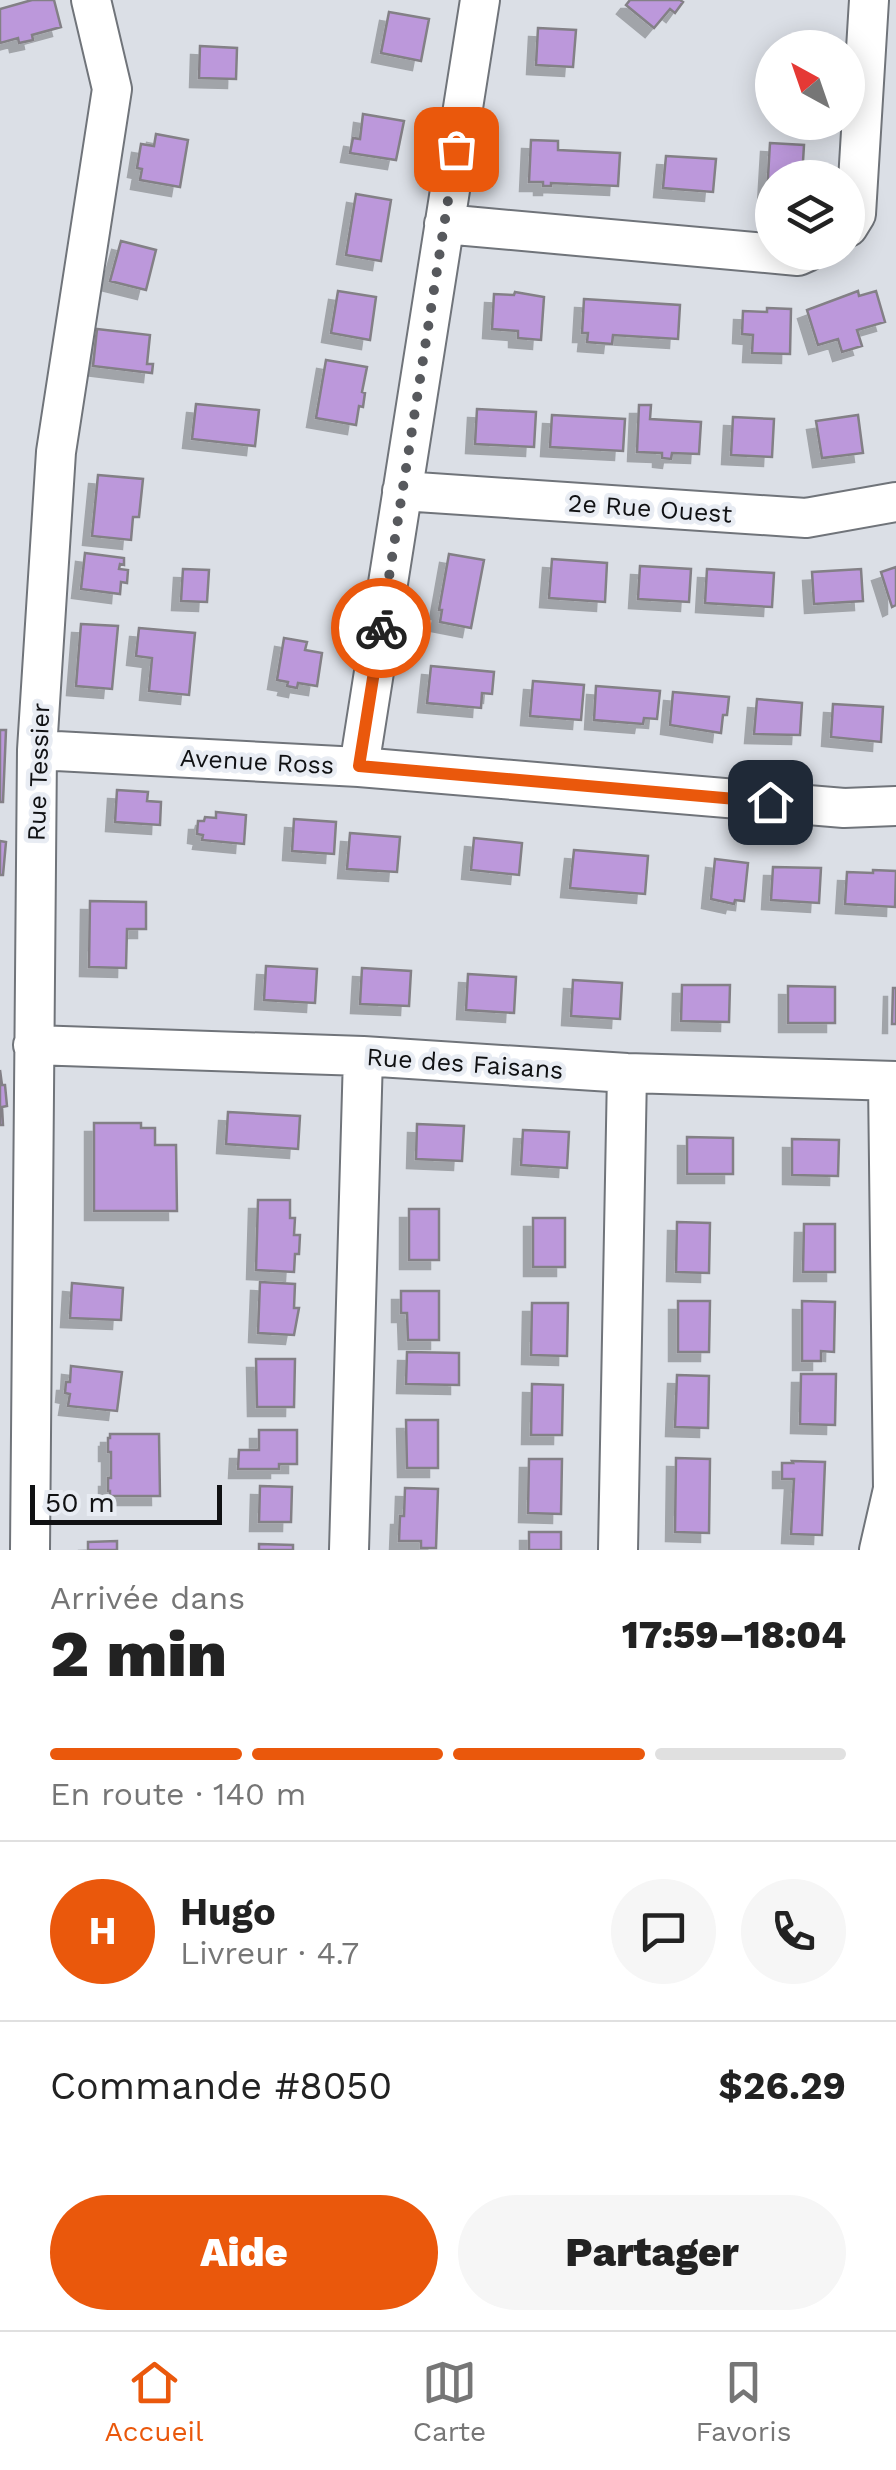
<!DOCTYPE html>
<html lang="fr">
<meta charset="utf-8">
<style>
:root{--surface:#fff;--page:#f6f6f6;--text:#222;--muted:#767676;--line:#e0e0e0;--accent:#ea580c}
body{margin:0;font-family:"Work Sans",sans-serif;background:var(--page);color:var(--text);height:100vh;display:flex;flex-direction:column;font-size:38px;white-space:nowrap}
*{box-sizing:border-box;margin:0}
p{font-size:32px;color:var(--muted)}
.icon{flex:none;width:55px;height:55px;fill:none;stroke:currentColor;stroke-width:2;stroke-linecap:round;stroke-linejoin:round}
.map{position:relative;height:1550px;overflow:hidden}
.sheet{display:flex;flex-direction:column;background:var(--surface);flex:1}
.sheet>*{flex:none}
.needle{width:65px;rotate:320deg}
.controls{position:absolute;left:755px;top:30px;display:grid;gap:20px}
.controls a{display:grid;place-items:center;width:110px;height:110px;border-radius:50%;background:var(--surface);box-shadow:0 5px 25px #0003;font-size:50px}
.scale{position:absolute;left:30px;bottom:25px;width:192px;box-sizing:border-box;padding-left:10px;border:5px solid #101113;border-top:0;font-size:28px;line-height:35px;white-space:nowrap;color:#101113;-webkit-text-stroke:8px #e8ecf3;paint-order:stroke}
.pin{position:absolute;display:grid;place-items:center;width:85px;height:85px;color:#fff;margin:-42px;border-radius:20px;box-shadow:0 5px 15px #0006}
.courier{position:absolute;display:grid;place-items:center;width:100px;height:100px;margin:-50px;border:8px solid #ea580c;border-radius:50%;background:#fff;color:#222;box-shadow:0 2px 12px #0007}
.head em{font-style:normal;font-weight:800}
.head div{display:flex;flex-direction:column-reverse}
.head{display:flex;align-items:center;justify-content:space-between;height:170px;padding:0 50px}
h1{font-size:65px;font-weight:800;line-height:75px}
.bar{display:grid;grid-template-columns:repeat(4,1fr);gap:15px 10px;align-content:center;height:120px;padding:0 50px}
.bar i{height:12px;border-radius:8px;background:var(--line)}
.bar .on{background:var(--accent)}
.bar p{grid-column:span 4}
.line{display:flex;align-items:center;gap:25px;padding:0 50px;border-top:2px solid var(--line)}
.line div{flex:1}
.round{display:grid;place-items:center;flex:none;width:105px;height:105px;border-radius:52px;background:var(--page)}
.cta{display:flex;gap:20px;margin-top:auto;padding:20px 50px}
.cta a{flex:1;height:115px;border-radius:60px;background:var(--accent);color:#fff;font-size:40px;font-weight:800;line-height:115px;text-align:center}
.cta a+a{background:var(--page);color:var(--text)}
.dock{display:flex;justify-content:space-around;align-items:center;height:140px;border-top:2px solid var(--line);background:var(--surface);font-size:28px;color:var(--muted)}
.dock a{display:grid;justify-items:center;gap:5px}
.dock .on{color:var(--accent)}
.map>svg:first-child{display:block}
</style>
<div class="map">
<svg width="896" height="1550" viewBox="0 0 896 1550">
<defs>
<filter id="shadow"><feDropShadow dx="-9" dy="9" stdDeviation="0" flood-color="#0004"/></filter>
</defs>
<rect width="100%" height="100%" fill="#dbdfe6"/>
<path fill="#bc98db" stroke="#838086" stroke-width="2.5" filter="url(#shadow)" d="M 32,0 L 54,0 L 61,27 L 32,35 L 33,40 L 19,43 L 18,38 L 0,43 L 0,9 Z
M 630,0 L 680,0 L 683,2 L 675,13 L 670,9 L 654,28 L 626,5 Z
M 389,12 L 429,19 L 421,61 L 381,53 Z
M 538,28 L 576,30 L 573,67 L 536,65 Z
M 200,46 L 237,48 L 236,79 L 199,78 Z
M 363,114 L 404,121 L 396,160 L 350,153 L 353,138 L 360,139 Z
M 156,134 L 188,140 L 180,187 L 140,180 L 142,169 L 137,168 L 141,144 L 154,146 Z
M 531,140 L 558,141 L 558,150 L 620,153 L 618,186 L 551,183 L 551,186 L 543,186 L 543,182 L 529,182 Z
M 770,143 L 804,145 L 802,178 L 772,178 L 772,194 L 767,194 Z
M 666,156 L 716,159 L 713,192 L 663,188 Z
M 356,194 L 391,200 L 381,261 L 346,255 Z
M 121,241 L 156,250 L 146,290 L 110,281 Z
M 338,291 L 376,297 L 370,340 L 331,333 Z
M 858,291 L 859,296 L 876,291 L 885,322 L 857,330 L 862,346 L 842,352 L 838,339 L 818,345 L 807,310 Z
M 515,292 L 544,297 L 541,340 L 518,338 L 518,331 L 492,329 L 494,294 L 514,295 Z
M 584,299 L 680,305 L 678,339 L 613,335 L 612,344 L 587,342 L 588,333 L 582,333 Z
M 767,308 L 791,309 L 790,354 L 752,353 L 753,335 L 742,334 L 743,311 L 767,312 Z
M 97,329 L 150,335 L 147,364 L 153,364 L 152,373 L 93,366 Z
M 326,360 L 367,367 L 362,392 L 365,393 L 363,407 L 359,406 L 356,425 L 316,418 Z
M 196,404 L 259,410 L 255,446 L 192,439 Z
M 639,405 L 651,405 L 650,419 L 701,422 L 699,454 L 672,453 L 671,459 L 662,458 L 662,453 L 637,452 Z
M 477,409 L 536,412 L 534,447 L 475,444 Z
M 552,415 L 625,419 L 623,451 L 550,447 Z
M 858,415 L 863,453 L 822,458 L 816,421 Z
M 733,417 L 774,419 L 772,457 L 731,455 Z
M 98,475 L 143,479 L 139,517 L 133,517 L 131,540 L 92,536 Z
M 85,553 L 124,558 L 124,565 L 120,564 L 119,569 L 128,570 L 127,583 L 121,582 L 120,594 L 81,589 Z
M 449,554 L 484,560 L 471,628 L 440,622 L 442,610 L 439,610 Z
M 552,559 L 607,563 L 605,602 L 549,598 Z
M 640,566 L 691,569 L 689,602 L 638,599 Z
M 896,567 L 896,605 L 892,607 L 881,572 Z
M 183,569 L 209,570 L 207,602 L 181,601 Z
M 707,569 L 774,573 L 772,607 L 705,603 Z
M 861,569 L 863,601 L 814,604 L 812,572 Z
M 81,624 L 118,626 L 112,689 L 76,686 Z
M 139,628 L 195,633 L 189,695 L 149,691 L 152,658 L 136,656 Z
M 284,638 L 307,642 L 305,650 L 322,653 L 317,686 L 298,683 L 297,688 L 287,686 L 288,682 L 277,680 Z
M 431,666 L 494,672 L 492,694 L 482,693 L 481,708 L 427,703 Z
M 533,681 L 584,685 L 581,720 L 530,716 Z
M 596,686 L 660,691 L 657,719 L 644,718 L 643,724 L 594,720 Z
M 673,692 L 729,697 L 727,715 L 723,715 L 721,733 L 670,725 Z
M 757,699 L 802,703 L 800,735 L 754,734 Z
M 833,704 L 883,707 L 881,742 L 831,737 Z
M 0,730 L 6,730 L 3,802 L 0,802 Z
M 117,790 L 148,792 L 147,801 L 161,802 L 160,825 L 115,822 Z
M 216,812 L 246,815 L 244,844 L 202,840 L 203,835 L 197,834 L 198,821 L 204,821 L 205,817 L 216,818 Z
M 294,819 L 336,822 L 334,854 L 292,851 Z
M 350,833 L 400,837 L 397,872 L 347,869 Z
M 474,838 L 522,843 L 519,875 L 471,870 Z
M 0,841 L 6,842 L 3,875 L 0,875 Z
M 574,850 L 648,856 L 645,894 L 570,888 Z
M 715,859 L 748,863 L 744,901 L 735,900 L 734,904 L 711,899 Z
M 773,867 L 821,868 L 819,903 L 771,900 Z
M 873,870 L 896,871 L 895,907 L 845,904 L 847,872 L 873,873 Z
M 90,901 L 146,902 L 146,929 L 127,929 L 126,968 L 89,967 Z
M 266,966 L 317,969 L 315,1003 L 264,1000 Z
M 362,968 L 411,971 L 409,1006 L 360,1004 Z
M 468,974 L 516,977 L 514,1013 L 466,1010 Z
M 573,980 L 622,983 L 620,1019 L 571,1016 Z
M 682,985 L 730,985 L 729,1022 L 681,1021 Z
M 788,986 L 835,987 L 835,1023 L 788,1023 Z
M 893,988 L 896,988 L 896,1024 L 892,1024 Z
M 0,1070 L 2,1085 L 5,1085 L 7,1106 L 2,1107 L 3,1125 L 0,1125 Z
M 228,1112 L 300,1116 L 298,1149 L 226,1144 Z
M 94,1123 L 141,1123 L 141,1128 L 155,1128 L 155,1145 L 176,1145 L 177,1211 L 94,1211 Z
M 417,1124 L 464,1126 L 462,1161 L 416,1159 Z
M 523,1130 L 569,1132 L 567,1168 L 521,1165 Z
M 687,1137 L 733,1138 L 733,1174 L 687,1174 Z
M 792,1139 L 839,1140 L 838,1176 L 792,1175 Z
M 258,1200 L 290,1200 L 290,1218 L 295,1218 L 294,1235 L 300,1235 L 299,1254 L 295,1254 L 294,1272 L 256,1270 Z
M 409,1209 L 439,1209 L 439,1260 L 409,1260 Z
M 533,1218 L 565,1218 L 565,1267 L 533,1267 Z
M 677,1222 L 710,1223 L 709,1273 L 676,1272 Z
M 804,1224 L 835,1224 L 835,1272 L 803,1272 Z
M 260,1282 L 295,1284 L 294,1308 L 299,1308 L 294,1335 L 258,1333 Z
M 72,1283 L 123,1288 L 121,1320 L 70,1318 Z
M 401,1291 L 439,1291 L 439,1340 L 408,1340 L 407,1313 L 401,1313 Z
M 678,1301 L 710,1301 L 709,1352 L 678,1352 Z
M 802,1301 L 835,1302 L 834,1352 L 821,1351 L 821,1361 L 802,1361 Z
M 532,1303 L 568,1303 L 567,1356 L 531,1355 Z
M 407,1352 L 459,1353 L 459,1385 L 406,1384 Z
M 256,1359 L 295,1359 L 294,1407 L 257,1407 Z
M 71,1366 L 122,1372 L 117,1411 L 68,1406 L 70,1394 L 65,1393 L 66,1382 L 70,1382 Z
M 801,1374 L 836,1374 L 835,1425 L 800,1424 Z
M 677,1375 L 709,1376 L 708,1428 L 675,1427 Z
M 532,1384 L 563,1385 L 562,1435 L 531,1435 Z
M 406,1420 L 438,1420 L 438,1468 L 407,1468 Z
M 259,1430 L 297,1430 L 297,1464 L 279,1464 L 279,1469 L 238,1469 L 239,1450 L 259,1450 Z
M 110,1434 L 159,1434 L 160,1496 L 110,1496 L 110,1491 L 108,1491 L 108,1478 L 111,1478 L 111,1452 L 108,1452 L 108,1438 L 110,1438 Z
M 676,1458 L 710,1459 L 709,1533 L 675,1532 Z
M 529,1459 L 562,1459 L 561,1514 L 528,1513 Z
M 792,1461 L 825,1462 L 822,1535 L 791,1534 L 794,1479 L 782,1479 L 782,1463 L 793,1463 Z
M 260,1486 L 292,1487 L 291,1522 L 259,1522 Z
M 405,1488 L 438,1489 L 436,1548 L 421,1548 L 421,1541 L 399,1541 L 400,1516 L 404,1516 Z
M 529,1532 L 561,1532 L 561,1550 L 529,1550 Z
M 117,1541 L 117,1550 L 88,1550 L 88,1542 Z
M 259,1544 L 293,1545 L 293,1550 L 259,1550 Z"/>
<g fill="none" stroke-linecap="round" stroke-linejoin="round">
<defs>
<path id="minor" d="M 444,224 L 798,256 L 807,252
M 848,227 L 856,214 L 869,0
M 402,491 L 806,518 L 896,502
M 37,750 L 359,767 L 844,808 L 896,806
M 359,767 L 480,0
M 33,1045 L 363,1056 L 627,1073 L 896,1081
M 30,1550 L 37,750 L 56,452 L 112,89 L 91,0
M 349,1550 L 363,1056
M 618,1550 L 627,1073
M 879,1550 L 893,1489 L 888,1081"/>
</defs>
<use href="#minor" stroke="#70747a" stroke-width="42"/>
<use href="#minor" stroke="#fff" stroke-width="38"/>
</g>
<g fill="none" stroke-linecap="round" stroke-linejoin="round">
<path stroke="#57595d" stroke-width="10" stroke-dasharray="0 18" d="M 381,628 L 456,149"/>
<path stroke="#ea580c" stroke-width="12" d="M 381,628 L 359,766 L 770,802"/>
</g>
<g text-anchor="middle" stroke-width="9" stroke-linejoin="round" paint-order="stroke">
<g font-size="25" fill="#101113" stroke="#e8ecf3">
<text transform="translate(650 508) rotate(4)" y="9">2e Rue Ouest</text>
<text transform="translate(257 761) rotate(3)" y="9">Avenue Ross</text>
<text transform="translate(38 772) rotate(-88)" y="9">Rue Tessier</text>
<text transform="translate(465 1063) rotate(4)" y="9">Rue des Faisans</text>
</g>
</g>
</svg>
<div class="controls">
<a><svg class="needle" viewBox="-14 -14 28 28"><path d="M0-13l5 13h-10z" fill="#e53935"/><path d="M0 13l5-13h-10z" fill="#767676"/></svg></a>
<a><svg class="icon" aria-label="layers" viewBox="0 0 24 24"><path d="M12 4l9 5-9 5-9-5zM3 14l9 5 9-5"/></svg></a>
</div>
<div class="scale">50 m</div>
<div class="pin" style="left:456px;top:149px;background:#ea580c"><svg class="icon" aria-label="bag" viewBox="0 0 24 24"><path d="M5 8h14l-1 12H6zM9 8a3 3 0 0 1 6 0"/></svg></div>
<div class="pin" style="left:770px;top:802px;background:#1f2937"><svg class="icon" aria-label="home" viewBox="0 0 24 24"><path d="M3 11l9-7 9 7M6 9v11h12V9"/></svg></div>
<div class="courier" style="left:381px;top:628px"><svg class="icon" aria-label="bike" viewBox="0 0 24 24"><circle cx="6" cy="16" r="4"/><circle cx="18" cy="16" r="4"/><path d="M6 16l4-8h5l3 8M10 8l3 8H6M13 5h3"/></svg></div>
</div>
<section class="sheet">
<div class="head"><div><h1>2 min</h1><p>Arrivée dans</p></div><em>17:59–18:04</em></div>
<div class="bar"><i class="on"></i><i class="on"></i><i class="on"></i><i></i><p>En route · 140 m</p></div>
<div class="line" style="height:180px"><b class="round" style="background:var(--accent);color:#fff">H</b><div><b>Hugo</b><p>Livreur · 4.7</p></div><a class="round"><svg class="icon" aria-label="chat" viewBox="0 0 24 24"><path d="M4 5h16v11H9l-5 4z"/></svg></a><a class="round"><svg class="icon" aria-label="phone" viewBox="0 0 24 24"><path d="M5 4h4l2 5-3 2q2 4 5 5l2-3 5 2v4C11 20 4 13 5 4z"/></svg></a></div>
<div class="line" style="height:130px"><div>Commande #8050</div><b>$26.29</b></div>
<div class="cta"><a>Aide</a><a>Partager</a></div>
</section>
<nav class="dock">
<a class="on"><svg class="icon" aria-label="home" viewBox="0 0 24 24"><path d="M3 11l9-7 9 7M6 9v11h12V9"/></svg>Accueil</a>
<a><svg class="icon" aria-label="map" viewBox="0 0 24 24"><path d="M3 6l6-2 6 2 6-2v14l-6 2-6-2-6 2zM9 4v14M15 6v14"/></svg>Carte</a>
<a><svg class="icon" aria-label="saved" viewBox="0 0 24 24"><path d="M7 4h10v16l-5-4-5 4z"/></svg>Favoris</a>
</nav>
